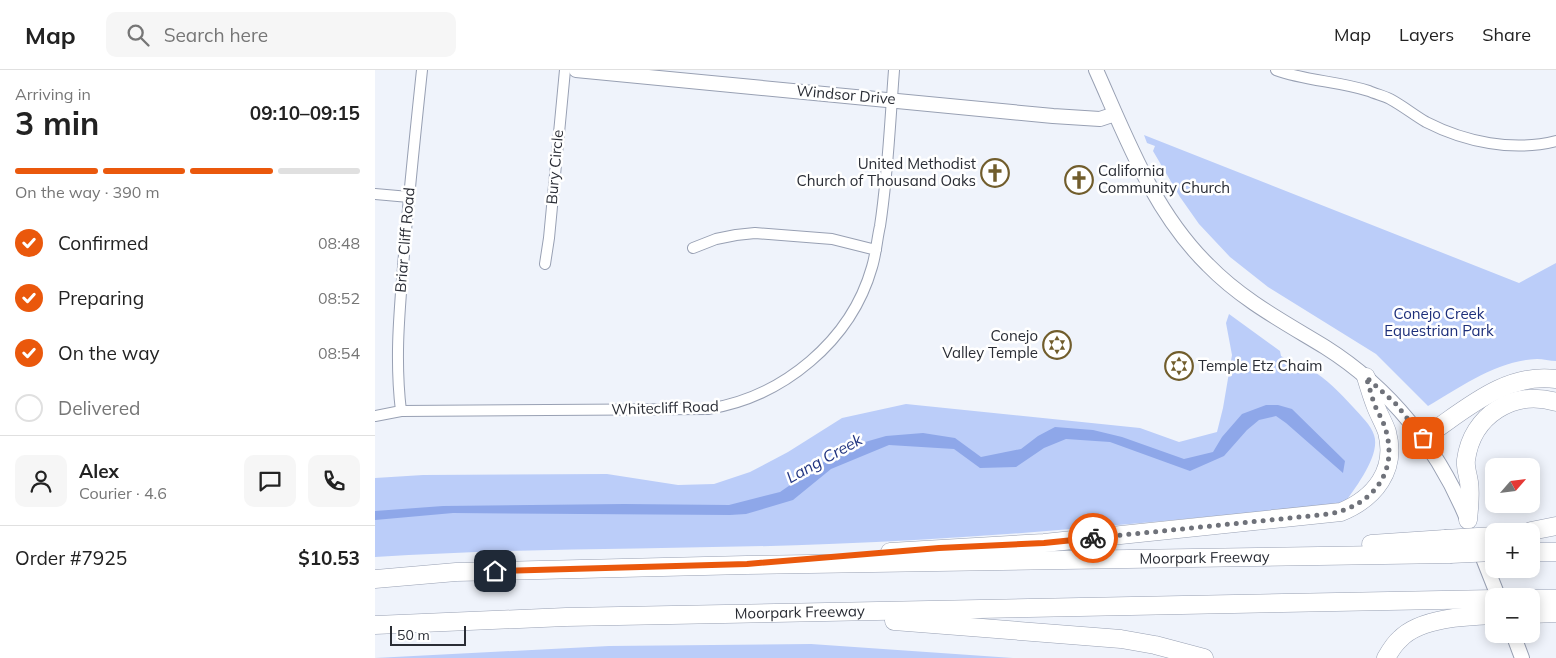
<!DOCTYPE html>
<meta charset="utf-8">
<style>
:root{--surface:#fff;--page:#f6f6f6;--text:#222;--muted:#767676;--line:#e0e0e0;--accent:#ea580c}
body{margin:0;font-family:Mulish,sans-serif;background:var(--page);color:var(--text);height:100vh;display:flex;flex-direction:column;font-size:19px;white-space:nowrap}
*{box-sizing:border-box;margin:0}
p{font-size:16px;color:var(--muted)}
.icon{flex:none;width:28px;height:28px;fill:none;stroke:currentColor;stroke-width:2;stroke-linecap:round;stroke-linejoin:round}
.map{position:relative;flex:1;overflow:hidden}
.panel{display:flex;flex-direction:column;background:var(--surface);width:375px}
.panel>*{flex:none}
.needle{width:32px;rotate:62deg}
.tools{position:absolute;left:1110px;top:388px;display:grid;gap:10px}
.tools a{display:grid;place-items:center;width:55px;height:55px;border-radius:10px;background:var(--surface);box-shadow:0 2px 12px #0003;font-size:25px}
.scale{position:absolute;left:15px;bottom:12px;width:76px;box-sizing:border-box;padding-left:5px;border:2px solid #2a2d35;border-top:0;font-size:14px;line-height:18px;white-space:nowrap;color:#2a2d35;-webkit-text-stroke:4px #fff;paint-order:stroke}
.pin{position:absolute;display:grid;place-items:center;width:42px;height:42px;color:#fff;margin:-21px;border-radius:10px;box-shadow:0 2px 8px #0006}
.courier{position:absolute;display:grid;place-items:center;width:50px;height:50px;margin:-25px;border:4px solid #ea580c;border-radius:50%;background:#fff;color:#222;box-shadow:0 1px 6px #0007}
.head em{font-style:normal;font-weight:700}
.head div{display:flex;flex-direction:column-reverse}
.head{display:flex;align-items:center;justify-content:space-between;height:85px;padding:0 15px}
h1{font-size:32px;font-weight:700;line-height:38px}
.bar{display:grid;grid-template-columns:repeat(4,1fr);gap:8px 5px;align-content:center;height:60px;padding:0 15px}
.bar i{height:6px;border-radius:4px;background:var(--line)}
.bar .selected{background:var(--accent)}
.bar p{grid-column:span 4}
.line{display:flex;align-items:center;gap:12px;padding:0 15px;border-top:1px solid var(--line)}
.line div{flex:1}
.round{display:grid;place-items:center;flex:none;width:52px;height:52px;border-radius:10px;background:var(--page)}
ol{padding:0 15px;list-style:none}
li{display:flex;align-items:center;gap:15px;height:55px}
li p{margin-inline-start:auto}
li .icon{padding:5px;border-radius:50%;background:var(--accent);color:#fff;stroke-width:4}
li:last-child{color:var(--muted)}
li i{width:28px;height:28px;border:2px solid var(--line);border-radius:50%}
header{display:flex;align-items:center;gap:30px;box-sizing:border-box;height:70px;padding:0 25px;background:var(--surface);border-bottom:1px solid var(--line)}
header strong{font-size:24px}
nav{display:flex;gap:28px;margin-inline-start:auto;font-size:18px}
.search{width:350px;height:45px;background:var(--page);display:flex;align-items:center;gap:12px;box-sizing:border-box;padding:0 18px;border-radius:10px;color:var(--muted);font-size:19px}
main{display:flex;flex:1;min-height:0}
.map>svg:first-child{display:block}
</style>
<header>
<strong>Map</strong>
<div class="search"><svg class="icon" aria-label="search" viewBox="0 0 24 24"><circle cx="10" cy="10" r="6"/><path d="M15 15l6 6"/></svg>Search here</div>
<nav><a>Map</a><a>Layers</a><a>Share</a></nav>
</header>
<main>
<section class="panel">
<div class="head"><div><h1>3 min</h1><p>Arriving in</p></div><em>09:10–09:15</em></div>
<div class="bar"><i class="selected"></i><i class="selected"></i><i class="selected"></i><i></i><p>On the way · 390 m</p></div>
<ol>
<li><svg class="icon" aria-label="check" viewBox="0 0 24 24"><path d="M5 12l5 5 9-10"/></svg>Confirmed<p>08:48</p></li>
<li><svg class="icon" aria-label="check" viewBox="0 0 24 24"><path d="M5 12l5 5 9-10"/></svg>Preparing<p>08:52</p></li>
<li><svg class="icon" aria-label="check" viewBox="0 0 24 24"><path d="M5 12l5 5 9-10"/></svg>On the way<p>08:54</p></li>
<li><i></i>Delivered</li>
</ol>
<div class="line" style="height:90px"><a class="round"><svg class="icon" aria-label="person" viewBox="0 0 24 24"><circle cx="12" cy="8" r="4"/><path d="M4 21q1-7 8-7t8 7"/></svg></a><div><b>Alex</b><p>Courier · 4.6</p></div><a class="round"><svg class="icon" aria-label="chat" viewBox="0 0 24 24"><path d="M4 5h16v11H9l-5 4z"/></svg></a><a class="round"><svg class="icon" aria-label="phone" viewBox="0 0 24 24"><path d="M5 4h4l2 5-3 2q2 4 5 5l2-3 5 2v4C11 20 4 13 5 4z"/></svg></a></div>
<div class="line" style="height:65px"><div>Order #7925</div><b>$10.53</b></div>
</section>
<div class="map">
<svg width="1181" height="588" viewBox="0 0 1181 588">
<rect width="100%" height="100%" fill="#eff3fb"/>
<path fill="#bbcdf9" d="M 769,65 L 1144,213 L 1181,193 L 1181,291 C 1175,291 1168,289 1162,289 C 1122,290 1086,317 1053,336 L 1001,284 L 893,217 L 855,187 L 824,154 L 805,127 L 778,81 L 780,76 L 772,73 Z
M 854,244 L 905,281 L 906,286 L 930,300 L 935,299 C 952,309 965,323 978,337 C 985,345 996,355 999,365 C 1006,385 980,418 969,434 C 798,450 626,468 454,474 C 302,480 151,477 0,487 L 0,408 L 48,405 L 232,404 L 303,415 L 339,414 L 375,402 L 413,382 L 467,348 L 531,334 L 765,358 L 804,372 L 842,362 L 848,338 L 857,285 L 851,253 Z
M 436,574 L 638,588 L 0,588 L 234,576 Z"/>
<path fill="#8ea7e9" d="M 891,335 L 903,335 L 917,339 L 970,391 L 968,403 L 911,353 L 901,346 L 884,350 L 872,360 L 849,386 L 815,401 L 735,372 L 691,369 L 669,378 L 641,397 L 605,398 L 579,379 L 514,375 L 456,399 L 418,430 L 371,444 L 355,445 L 78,443 L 0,450 L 0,441 L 68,436 L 249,434 L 354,435 L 405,422 L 450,391 L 483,374 L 511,366 L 548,363 L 580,368 L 606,387 L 646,379 L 663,366 L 680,357 L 718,360 L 747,367 L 809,389 L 838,382 L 847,367 L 867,344 Z"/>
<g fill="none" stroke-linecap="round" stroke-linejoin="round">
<defs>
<path id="street" d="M 901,0 C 931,11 963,11 994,21 C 1001,24 1009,26 1015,29 C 1028,36 1039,45 1051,52 C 1090,72 1138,82 1181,71
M 0,124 L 34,127
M 318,178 L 341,169 L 361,165 L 380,163 L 457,169 L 501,180
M 170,194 L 174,168 L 190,0
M 26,341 C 20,291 24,247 28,197 C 33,131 40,66 47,0
M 0,346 L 26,341 L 333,339 C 408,327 476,271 497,197 C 501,184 502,169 505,156 C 513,104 515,52 519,0"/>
<path id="secondary" d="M 201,0 L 678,46 L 725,49 L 740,44
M 721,0 C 752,69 778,141 833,195 C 867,230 909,252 950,277 C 1015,318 1063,378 1092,449
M 1102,473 L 1123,526
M 1138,564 L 1147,588"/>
<g id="highway">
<path d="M 1048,368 C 1088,342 1129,302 1181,309"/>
<path d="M 1093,450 C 1094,438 1096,424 1094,412 C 1093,405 1090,397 1091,390 C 1097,345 1139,319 1181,332"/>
<path d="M 1156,461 L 1181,456"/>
<path d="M 996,474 L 1070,469"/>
<path d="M 515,482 L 669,473 L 966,442 C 1000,428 1022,400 1012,362 C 1009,353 1004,345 1001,337 C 997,327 994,317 991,307"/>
<path d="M 1156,482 L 1181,482"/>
<path id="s1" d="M 0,509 L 81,502 L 371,495 L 1075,484"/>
<path d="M 1156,529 L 1181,529"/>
<path d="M 1156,544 L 1181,543"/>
<path d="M 519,551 L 746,569 L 780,575 L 829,588"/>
<path id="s2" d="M 0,555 L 191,547 L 1119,529"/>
<path d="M 1011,588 C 1015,581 1019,574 1025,569 C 1045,548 1091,546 1119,545"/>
</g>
</defs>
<use href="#street" stroke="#98a0b3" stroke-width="12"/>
<use href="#secondary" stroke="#98a0b3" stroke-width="16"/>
<use href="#highway" stroke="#98a0b3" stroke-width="19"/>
<use href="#street" stroke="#fff" stroke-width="10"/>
<use href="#secondary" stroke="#fff" stroke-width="14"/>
<use href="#highway" stroke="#fff" stroke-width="18"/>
<defs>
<path id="highway-bridge" d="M 1070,469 L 1119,466
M 1075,484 L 1119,482"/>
</defs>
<use href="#highway-bridge" stroke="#98a0b3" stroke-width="19" stroke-linecap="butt"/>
<use href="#highway-bridge" stroke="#fff" stroke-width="18"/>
</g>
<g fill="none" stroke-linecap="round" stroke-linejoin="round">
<path stroke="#6f727a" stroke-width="5" stroke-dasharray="0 9" d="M 718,468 L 954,444 C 993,437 1022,407 1012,365 C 1010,355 1006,348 1002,340 C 997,330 995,318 991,307 L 1020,333 L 1048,368"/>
<path stroke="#ea580c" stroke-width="6" d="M 120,501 L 372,494 L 564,478 L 669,473 L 718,468"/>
</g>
<defs>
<symbol id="church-ring" viewBox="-11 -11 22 22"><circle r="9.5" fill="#fff" stroke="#715d2c" stroke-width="1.5"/><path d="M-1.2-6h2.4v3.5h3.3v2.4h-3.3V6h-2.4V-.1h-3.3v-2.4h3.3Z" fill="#715d2c"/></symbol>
<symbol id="synagogue-ring" viewBox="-11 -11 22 22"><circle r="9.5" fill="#fff" stroke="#715d2c" stroke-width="1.5"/><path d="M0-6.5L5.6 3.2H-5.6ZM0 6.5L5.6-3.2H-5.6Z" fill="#715d2c"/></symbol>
</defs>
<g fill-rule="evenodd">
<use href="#church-ring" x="604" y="87" width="32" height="32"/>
<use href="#church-ring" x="688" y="94" width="32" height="32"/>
<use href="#synagogue-ring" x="666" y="259" width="32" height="32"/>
<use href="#synagogue-ring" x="788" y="280" width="32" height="32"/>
</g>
<g text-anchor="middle" stroke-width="5" stroke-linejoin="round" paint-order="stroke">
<g font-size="15" fill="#2a2d35" stroke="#fff">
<text transform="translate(471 25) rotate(5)" y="5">Windsor Drive</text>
<text transform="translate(180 97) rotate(-85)" y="5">Bury Circle</text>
<text transform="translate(30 170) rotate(-85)" y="5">Briar Cliff Road</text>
<text transform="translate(290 338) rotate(-2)" y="5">Whitecliff Road</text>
<text dy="5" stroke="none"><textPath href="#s1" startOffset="830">Moorpark Freeway</textPath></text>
<text dy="5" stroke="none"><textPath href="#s2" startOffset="425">Moorpark Freeway</textPath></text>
</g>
<g font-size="15" fill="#2a2d35" stroke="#fff" text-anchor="end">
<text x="601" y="99">United Methodist<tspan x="601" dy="17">Church of Thousand Oaks</tspan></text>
<text x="723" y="106" text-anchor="start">California<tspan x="723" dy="17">Community Church</tspan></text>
<text x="663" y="271">Conejo<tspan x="663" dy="17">Valley Temple</tspan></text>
<text x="823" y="301" text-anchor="start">Temple Etz Chaim</text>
</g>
<g font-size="15" fill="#1d2f7a" stroke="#fff">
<text x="1064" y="249">Conejo Creek<tspan x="1064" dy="17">Equestrian Park</tspan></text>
</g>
<g font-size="16" font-style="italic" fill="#213480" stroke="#fff">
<text transform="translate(449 388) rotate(-29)" y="6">Lang Creek</text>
</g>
</g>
</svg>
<div class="tools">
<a><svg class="needle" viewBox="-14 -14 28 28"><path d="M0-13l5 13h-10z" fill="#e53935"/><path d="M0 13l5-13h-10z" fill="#767676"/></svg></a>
<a>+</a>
<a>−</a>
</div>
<div class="scale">50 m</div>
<div class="pin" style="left:1048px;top:368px;background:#ea580c"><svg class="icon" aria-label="bag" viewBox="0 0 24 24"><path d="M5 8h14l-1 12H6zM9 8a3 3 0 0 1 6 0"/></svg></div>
<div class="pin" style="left:120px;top:501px;background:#1f2937"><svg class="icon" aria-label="home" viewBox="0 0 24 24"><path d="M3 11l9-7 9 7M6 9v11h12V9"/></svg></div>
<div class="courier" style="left:718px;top:468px"><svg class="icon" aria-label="bike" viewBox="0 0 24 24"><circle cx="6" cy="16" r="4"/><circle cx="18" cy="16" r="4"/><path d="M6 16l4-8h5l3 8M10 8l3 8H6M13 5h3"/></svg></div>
</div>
</main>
